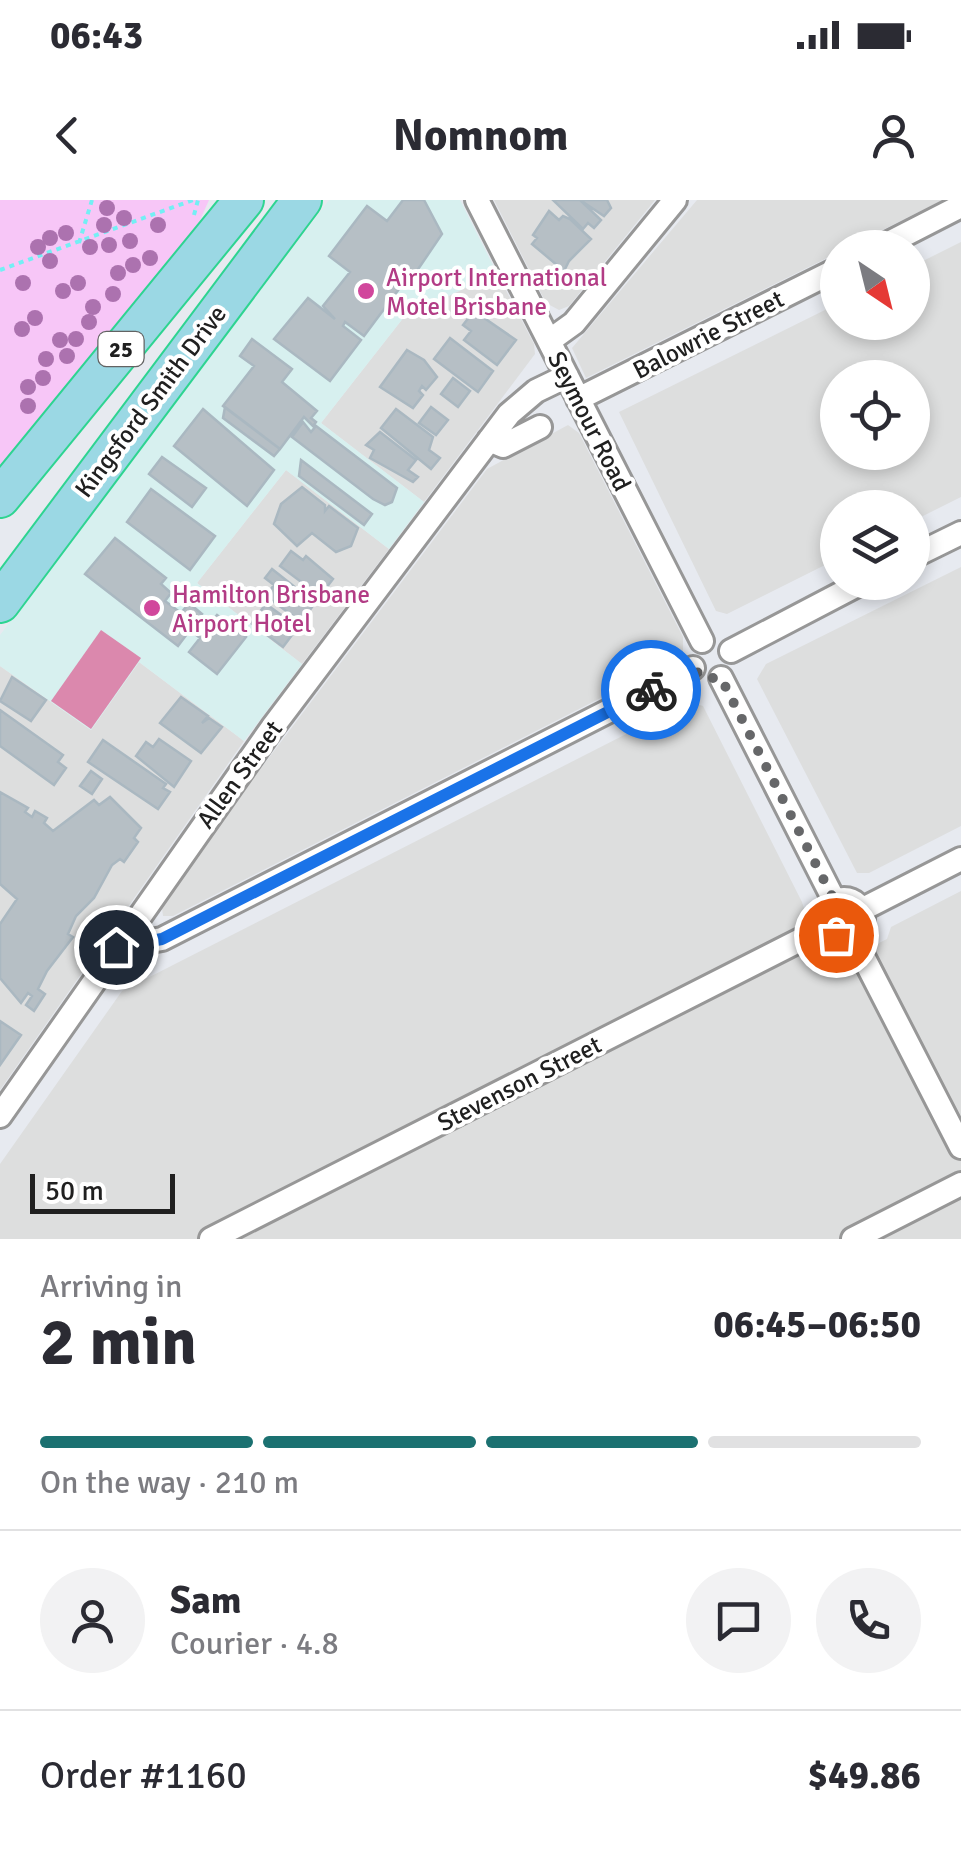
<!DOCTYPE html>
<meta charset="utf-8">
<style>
:root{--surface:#fff;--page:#f2f2f3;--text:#2b2b33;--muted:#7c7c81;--line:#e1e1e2;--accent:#1b7171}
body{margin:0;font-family:Signika,sans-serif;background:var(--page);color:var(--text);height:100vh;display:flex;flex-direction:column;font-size:38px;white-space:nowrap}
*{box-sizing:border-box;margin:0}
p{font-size:32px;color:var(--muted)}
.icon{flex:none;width:55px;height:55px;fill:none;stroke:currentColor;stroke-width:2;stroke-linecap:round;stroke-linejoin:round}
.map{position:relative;height:1039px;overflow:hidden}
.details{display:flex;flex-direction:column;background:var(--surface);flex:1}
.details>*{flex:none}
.needle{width:65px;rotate:145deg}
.buttons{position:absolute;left:820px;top:30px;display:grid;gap:20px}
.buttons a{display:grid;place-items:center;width:110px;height:110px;border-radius:50%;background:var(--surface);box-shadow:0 5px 15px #0003;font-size:50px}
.scale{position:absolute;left:30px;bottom:25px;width:145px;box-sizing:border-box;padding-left:10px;border:5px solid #202020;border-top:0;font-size:28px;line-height:35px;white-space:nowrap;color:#202020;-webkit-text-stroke:8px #fff;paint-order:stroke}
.pin{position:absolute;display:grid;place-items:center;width:85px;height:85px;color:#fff;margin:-42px;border:5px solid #fff;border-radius:50%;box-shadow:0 2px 10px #0007}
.courier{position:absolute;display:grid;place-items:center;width:100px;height:100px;margin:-50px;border:8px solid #1a73e8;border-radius:50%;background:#fff;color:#222;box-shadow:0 2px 12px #0007}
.overview em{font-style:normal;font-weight:700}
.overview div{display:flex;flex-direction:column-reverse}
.overview{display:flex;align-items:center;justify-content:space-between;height:170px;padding:0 40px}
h1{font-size:65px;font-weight:700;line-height:75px}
.bar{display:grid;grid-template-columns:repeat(4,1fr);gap:15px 10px;align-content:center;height:120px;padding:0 40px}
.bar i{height:12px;border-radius:8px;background:var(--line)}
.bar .active{background:var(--accent)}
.bar p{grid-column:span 4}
.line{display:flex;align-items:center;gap:25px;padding:0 40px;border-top:2px solid var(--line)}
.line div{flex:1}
.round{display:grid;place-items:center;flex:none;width:105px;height:105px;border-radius:52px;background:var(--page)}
.status{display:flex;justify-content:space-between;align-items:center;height:70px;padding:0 50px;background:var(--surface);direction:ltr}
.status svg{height:28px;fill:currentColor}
header{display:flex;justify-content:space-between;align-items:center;height:130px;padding:0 40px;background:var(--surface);font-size:45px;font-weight:700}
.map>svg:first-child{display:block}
</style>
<div class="status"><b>06:43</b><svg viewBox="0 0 49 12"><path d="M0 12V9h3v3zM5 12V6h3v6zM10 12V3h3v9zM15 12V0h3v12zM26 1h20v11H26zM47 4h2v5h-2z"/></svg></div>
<header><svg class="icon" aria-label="back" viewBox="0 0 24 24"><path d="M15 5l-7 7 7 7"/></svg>Nomnom<svg class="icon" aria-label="person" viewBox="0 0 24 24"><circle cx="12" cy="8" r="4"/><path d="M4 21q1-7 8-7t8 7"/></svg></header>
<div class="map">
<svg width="961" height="1039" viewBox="0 0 961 1039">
<rect width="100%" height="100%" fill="#e7eaf0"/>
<path fill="#dddede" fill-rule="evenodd" d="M 494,0 L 655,0 L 569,106 L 559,110 L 546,103 Z
M 697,0 L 943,0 L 848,47 L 838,48 L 837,53 L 586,178 L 572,148 Z
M 961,42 L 961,297 L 913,321 L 912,308 L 838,308 L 837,359 L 727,414 L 716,411 L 619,212 L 837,104 L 838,122 L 912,122 L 913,66 ZM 838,178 L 912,178 L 912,252 L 838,252 Z
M 497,73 L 534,144 L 535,154 L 424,302 L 321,223 L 404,117 Z
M 568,225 L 579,233 L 683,437 L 683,456 L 173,716 L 163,716 L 162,708 L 246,588 L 487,269 Z
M 286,270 L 389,349 L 302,464 L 197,383 Z
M 961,367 L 961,626 L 869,673 L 857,673 L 757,479 L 766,464 Z
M 139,462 L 244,541 L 0,890 L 0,466 L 91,530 Z
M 689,502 L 703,506 L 802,702 L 821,763 L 835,765 L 887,739 L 891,727 L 961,691 L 961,1039 L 0,1039 L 0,964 L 122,791 Z"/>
<path fill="#d7f0ef" d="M 329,0 L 460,0 L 497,73 L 404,117 L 321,223 L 424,302 L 389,349 L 286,270 L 197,383 L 302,464 L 244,541 L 139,462 L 91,530 L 0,466 L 0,435 Z"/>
<path fill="#f7c6f7" d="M 0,0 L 209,0 L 197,27 L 0,266 Z"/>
<path fill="#db88ad" d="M 101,430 L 141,458 L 91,529 L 51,501 Z"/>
<path fill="#b6bfc5" stroke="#aab8c1" stroke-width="2.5" d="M 403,0 L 424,0 L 442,34 L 408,84 L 405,81 L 364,136 L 345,122 L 343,126 L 361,140 L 330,181 L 274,139 L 308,98 L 335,119 L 323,106 L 350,72 L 329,56 L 367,6 L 387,21 Z
M 553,0 L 580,0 L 601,20 L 594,28 L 588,23 L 583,29 Z
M 580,0 L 607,0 L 611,8 L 604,16 Z
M 549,11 L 559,20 L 563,16 L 570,19 L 591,39 L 569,61 L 564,71 L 532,44 L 537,38 L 533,35 Z
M 474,111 L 516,140 L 497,165 L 464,140 L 471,131 L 463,125 Z
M 450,138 L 493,171 L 478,192 L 434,159 Z
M 252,139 L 292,169 L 282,182 L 317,211 L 311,218 L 316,222 L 313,226 L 304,217 L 280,249 L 223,206 L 254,166 L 240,156 Z
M 407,150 L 424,160 L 437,177 L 426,190 L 422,186 L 419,191 L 423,195 L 413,208 L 380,187 Z
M 453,178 L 470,191 L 458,207 L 441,194 Z
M 225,207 L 280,249 L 274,256 L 223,218 Z
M 431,207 L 448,220 L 436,235 L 419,223 Z
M 203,209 L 274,270 L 247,306 L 174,246 Z
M 396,209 L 433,237 L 429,250 L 440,258 L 431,269 L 381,228 Z
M 303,222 L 311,232 L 316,226 L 397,288 L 392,302 L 385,305 L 373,299 L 292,237 Z
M 380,232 L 416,260 L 408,270 L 418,277 L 413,282 L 370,258 L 374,250 L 366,245 Z
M 162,257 L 206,288 L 192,307 L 149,274 Z
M 301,260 L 372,314 L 364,325 L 299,276 Z
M 302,287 L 325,305 L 325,311 L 329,306 L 358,328 L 351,346 L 336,352 L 312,333 L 297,346 L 274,324 L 281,304 Z
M 151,289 L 215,336 L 190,370 L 127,322 Z
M 115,338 L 166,378 L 161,384 L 171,393 L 165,401 L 181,413 L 189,403 L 202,414 L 195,423 L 204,431 L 217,415 L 246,437 L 217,474 L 189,452 L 200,438 L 190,430 L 178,446 L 85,374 Z
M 291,351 L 303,360 L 306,356 L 333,379 L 320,396 L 280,366 Z
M 272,369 L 315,403 L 301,422 L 266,396 L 274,385 L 265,378 Z
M 266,404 L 298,427 L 283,447 L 251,423 Z
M 12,477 L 46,500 L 31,521 L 0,501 Z
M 181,497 L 208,516 L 202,523 L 209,518 L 222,527 L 201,553 L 160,523 Z
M 0,510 L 63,555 L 58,562 L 66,568 L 54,585 L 0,546 Z
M 159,539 L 191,561 L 174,587 L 136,556 L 146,542 L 153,547 Z
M 103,540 L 166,584 L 163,588 L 170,592 L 158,609 L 88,562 Z
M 91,571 L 102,579 L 92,594 L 80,586 Z
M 0,592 L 28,608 L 25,612 L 32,617 L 35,611 L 47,618 L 44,623 L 53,631 L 94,600 L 99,605 L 110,597 L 141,628 L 134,638 L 138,642 L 124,662 L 120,659 L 112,665 L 94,698 L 76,716 L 68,734 L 73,737 L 47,771 L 38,789 L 45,794 L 34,811 L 26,805 L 32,796 L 28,793 L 21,803 L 0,778 L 0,724 L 17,699 L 0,684 Z
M 0,821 L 21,835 L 0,865 Z"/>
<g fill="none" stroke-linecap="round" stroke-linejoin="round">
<defs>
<path id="minor" d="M 477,0 L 702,441
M 879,48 L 961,6
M 549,141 L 574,123 L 675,0
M 578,199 L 838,69
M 489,240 L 503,246 L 540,227
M 912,357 L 961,333
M 731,451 L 863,382
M 721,478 L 835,702
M825 718a19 19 0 1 1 38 0a19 19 0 1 1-38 0Z
M 861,710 L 961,659
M 852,735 L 961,947
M 116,747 L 162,739 L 693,468
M 0,916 L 272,528 L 509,214 L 536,191 L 567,176
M 211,1039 L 828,726
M 853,1039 L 961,984"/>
<path id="trunk" d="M 0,298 L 244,0
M 0,403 L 302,0"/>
</defs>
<use href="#minor" stroke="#979797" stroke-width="28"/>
<use href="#trunk" stroke="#2ed491" stroke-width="42"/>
<path stroke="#74eff4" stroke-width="4" stroke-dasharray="5 5" stroke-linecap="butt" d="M 194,15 L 198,0
M 79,43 L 92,0
M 0,70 L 193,0"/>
<use href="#minor" stroke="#fff" stroke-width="22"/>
<use href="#trunk" stroke="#9bd8e4" stroke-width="38"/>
</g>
<g fill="#ac72af">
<circle cx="107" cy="8" r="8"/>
<circle cx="124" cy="18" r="8"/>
<circle cx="104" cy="25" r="8"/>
<circle cx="158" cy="25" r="8"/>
<circle cx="66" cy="33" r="8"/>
<circle cx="50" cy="38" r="8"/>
<circle cx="130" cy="41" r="8"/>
<circle cx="109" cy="45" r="8"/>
<circle cx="38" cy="47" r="8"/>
<circle cx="90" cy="47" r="8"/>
<circle cx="150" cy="58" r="8"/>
<circle cx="50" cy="61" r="8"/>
<circle cx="133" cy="65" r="8"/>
<circle cx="118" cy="73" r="8"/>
<circle cx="23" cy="83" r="8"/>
<circle cx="78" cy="83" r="8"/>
<circle cx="63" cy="91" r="8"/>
<circle cx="113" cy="94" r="8"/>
<circle cx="93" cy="107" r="8"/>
<circle cx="35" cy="118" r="8"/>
<circle cx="89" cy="122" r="8"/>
<circle cx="22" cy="129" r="8"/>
<circle cx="76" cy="139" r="8"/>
<circle cx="60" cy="140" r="8"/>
<circle cx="67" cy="156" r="8"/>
<circle cx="46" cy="159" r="8"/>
<circle cx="43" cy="178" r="8"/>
<circle cx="28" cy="187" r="8"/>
<circle cx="28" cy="206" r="8"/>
</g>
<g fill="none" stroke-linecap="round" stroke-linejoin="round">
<path stroke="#666769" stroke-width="10" stroke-dasharray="0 18" d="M 651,490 L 694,468 L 702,478 L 721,478 L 835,702 L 826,715 L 836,735"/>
<path stroke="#1a73e8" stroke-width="12" d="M 116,747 L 162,739 L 651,490"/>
</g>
<g fill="#d1479c" stroke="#fff" stroke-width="4">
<circle cx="366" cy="91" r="10"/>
<circle cx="152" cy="408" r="10"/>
</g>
<g text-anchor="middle" stroke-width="8" stroke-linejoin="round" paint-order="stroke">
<rect fill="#fff" stroke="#636363" stroke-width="2.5" x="98.5" y="132" width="45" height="34" rx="8"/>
<g font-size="22" font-weight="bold" fill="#202020">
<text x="121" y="157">25</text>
</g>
<g font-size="25" fill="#b23c85" stroke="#fff" text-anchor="start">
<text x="386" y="86">Airport International<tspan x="386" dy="29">Motel Brisbane</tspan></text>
<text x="172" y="403">Hamilton Brisbane<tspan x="172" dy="29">Airport Hotel</tspan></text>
</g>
<g font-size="25" fill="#202020" stroke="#fff">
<text transform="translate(708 134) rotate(-27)" y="9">Balowrie Street</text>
<text transform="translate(150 201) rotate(-53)" y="9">Kingsford Smith Drive</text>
<text transform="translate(590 221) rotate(63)" y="9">Seymour Road</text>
<text transform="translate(239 574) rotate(-54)" y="9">Allen Street</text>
<text transform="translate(519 883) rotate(-27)" y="9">Stevenson Street</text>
</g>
</g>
</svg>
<div class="buttons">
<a><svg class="needle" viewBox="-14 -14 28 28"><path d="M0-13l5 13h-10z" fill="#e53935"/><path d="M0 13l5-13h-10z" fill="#7c7c81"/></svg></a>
<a><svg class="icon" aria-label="locate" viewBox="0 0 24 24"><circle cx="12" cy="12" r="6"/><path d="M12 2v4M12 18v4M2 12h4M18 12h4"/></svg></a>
<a><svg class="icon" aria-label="layers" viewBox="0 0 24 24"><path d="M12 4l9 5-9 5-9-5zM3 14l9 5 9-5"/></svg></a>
</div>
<div class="scale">50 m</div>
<div class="pin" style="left:836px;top:735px;background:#ea580c"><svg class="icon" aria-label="bag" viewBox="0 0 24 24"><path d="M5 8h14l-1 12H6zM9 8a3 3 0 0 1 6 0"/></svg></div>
<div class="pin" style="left:116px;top:747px;background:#1f2937"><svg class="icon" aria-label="home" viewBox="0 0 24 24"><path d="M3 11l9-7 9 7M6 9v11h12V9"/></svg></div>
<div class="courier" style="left:651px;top:490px"><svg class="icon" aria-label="bike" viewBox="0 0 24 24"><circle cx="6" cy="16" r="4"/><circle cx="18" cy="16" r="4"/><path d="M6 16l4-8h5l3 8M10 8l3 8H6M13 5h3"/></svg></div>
</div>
<section class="details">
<div class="overview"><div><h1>2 min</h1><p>Arriving in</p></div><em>06:45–06:50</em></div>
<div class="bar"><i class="active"></i><i class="active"></i><i class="active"></i><i></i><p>On the way · 210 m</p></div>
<div class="line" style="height:180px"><a class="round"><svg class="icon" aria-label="person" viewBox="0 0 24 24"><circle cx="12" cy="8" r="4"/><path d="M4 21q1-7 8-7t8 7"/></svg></a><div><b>Sam</b><p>Courier · 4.8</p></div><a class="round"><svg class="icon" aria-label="chat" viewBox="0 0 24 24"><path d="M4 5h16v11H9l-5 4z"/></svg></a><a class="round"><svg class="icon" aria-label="phone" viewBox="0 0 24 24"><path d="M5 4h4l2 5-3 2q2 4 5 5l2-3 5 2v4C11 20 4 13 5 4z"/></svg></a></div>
<div class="line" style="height:130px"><div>Order #1160</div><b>$49.86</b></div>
</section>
